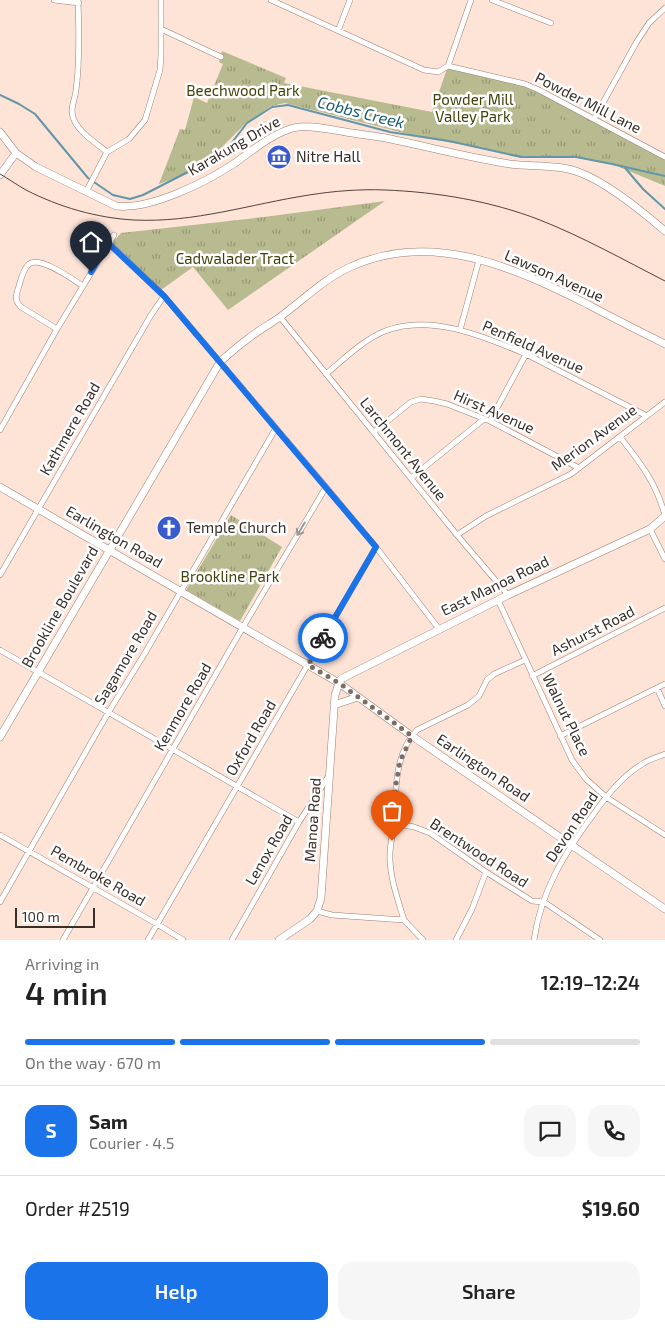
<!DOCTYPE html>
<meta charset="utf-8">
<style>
:root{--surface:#fff;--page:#f6f6f6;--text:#222;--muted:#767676;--line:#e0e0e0;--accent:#1a73e8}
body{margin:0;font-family:"Exo 2",sans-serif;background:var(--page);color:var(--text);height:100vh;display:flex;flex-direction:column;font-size:19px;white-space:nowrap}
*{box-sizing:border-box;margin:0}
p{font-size:16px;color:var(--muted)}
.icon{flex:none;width:28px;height:28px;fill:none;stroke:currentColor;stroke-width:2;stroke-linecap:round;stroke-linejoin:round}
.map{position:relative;height:940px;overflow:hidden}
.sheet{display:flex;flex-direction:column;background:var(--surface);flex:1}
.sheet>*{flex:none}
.scale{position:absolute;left:15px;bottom:12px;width:80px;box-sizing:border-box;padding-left:5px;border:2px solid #3a2e28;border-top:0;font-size:14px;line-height:18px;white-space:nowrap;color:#3a2e28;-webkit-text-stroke:4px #fff;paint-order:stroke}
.pin{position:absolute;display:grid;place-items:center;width:42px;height:42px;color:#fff;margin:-51px -21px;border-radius:50% 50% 50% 0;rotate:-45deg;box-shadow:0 0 5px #0007}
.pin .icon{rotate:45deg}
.courier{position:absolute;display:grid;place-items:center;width:50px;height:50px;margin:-25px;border:4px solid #1a73e8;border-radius:50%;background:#fff;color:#222;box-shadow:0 1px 6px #0007}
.head em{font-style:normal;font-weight:600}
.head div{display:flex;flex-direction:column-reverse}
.head{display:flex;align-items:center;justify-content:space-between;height:85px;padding:0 25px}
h1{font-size:32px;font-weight:600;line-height:38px}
.bar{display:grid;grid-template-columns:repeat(4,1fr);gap:8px 5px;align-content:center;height:60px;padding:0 25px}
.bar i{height:6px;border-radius:4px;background:var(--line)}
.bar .active{background:var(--accent)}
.bar p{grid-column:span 4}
.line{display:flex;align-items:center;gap:12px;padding:0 25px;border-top:1px solid var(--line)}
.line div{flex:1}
.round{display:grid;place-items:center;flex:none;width:52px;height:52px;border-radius:15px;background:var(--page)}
.primary-button{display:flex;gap:10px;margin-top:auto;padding:10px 25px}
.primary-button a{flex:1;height:58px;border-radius:15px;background:var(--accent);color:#fff;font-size:20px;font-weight:600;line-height:58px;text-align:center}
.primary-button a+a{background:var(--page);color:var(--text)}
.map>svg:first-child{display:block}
</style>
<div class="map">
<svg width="665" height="940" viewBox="0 0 665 940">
<defs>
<pattern id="park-tufts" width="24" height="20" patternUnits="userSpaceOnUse" patternTransform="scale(1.25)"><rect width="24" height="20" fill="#b8bb8f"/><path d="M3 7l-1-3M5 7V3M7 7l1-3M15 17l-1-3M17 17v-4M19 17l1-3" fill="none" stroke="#979875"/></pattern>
</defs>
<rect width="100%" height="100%" fill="#fee3d7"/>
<path fill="url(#park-tufts)" d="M 222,51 L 286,78 L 284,83 L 432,112 L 448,66 L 525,84 L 665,157 L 665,186 L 612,164 L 576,157 L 521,157 L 465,145 L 424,138 L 285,103 L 271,106 L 246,123 L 200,169 L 159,184 L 180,129 L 185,130 L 194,97 L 207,103 L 223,64 L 219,62 Z
M 385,201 L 228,310 L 193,267 L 161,290 L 112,243 L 121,233 L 264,217 Z
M 231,515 L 282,547 L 240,621 L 186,590 Z"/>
<path fill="#b8bb8f" d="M 546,113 L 569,122 L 564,134 L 541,124 Z"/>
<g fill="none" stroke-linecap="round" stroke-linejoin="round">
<path stroke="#6296aa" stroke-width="2" d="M 0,95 L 19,104 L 35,114 L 88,178 L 113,195 L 130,199 L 143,195 L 223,154 L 247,123 L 272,107 L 288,105 L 390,132 L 449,141 L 521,157 L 576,157 L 612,164 L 665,176
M 626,169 L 643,189 L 665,209"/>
<defs>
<path id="street" d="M 54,0 L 79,3
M 78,0 C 79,28 80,62 76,90 C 75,101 69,108 74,120 C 80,133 96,143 107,152
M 271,0 L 424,70 L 438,72 L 448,66
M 492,0 L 551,23
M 161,29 L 221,57
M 338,31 L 350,0
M 448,66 L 525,84 L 539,90 L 665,157
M 448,66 L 471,0
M 594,119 L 636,43 L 649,23 L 665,8
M 107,152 L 129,139 L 145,120 L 160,70 L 161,55 L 161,0
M 86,192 L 107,152
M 109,243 L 164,296 L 326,487 L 376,547 L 439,629
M 280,317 L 457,535 L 508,595
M 57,329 L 21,307 C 14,300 16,295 19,286 C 21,279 23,269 29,264 C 41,256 72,279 83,286
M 460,330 L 479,260
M 326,374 C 344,359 363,340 385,331 C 430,313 485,337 526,354 L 647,416
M 490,421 L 526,354
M 0,430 L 57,329 L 114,235
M 374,432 L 411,402 L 421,399 L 434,401 L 447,404 L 490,421 L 579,468
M 620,437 C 640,462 657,484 665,516
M 411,478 L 484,419
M 650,529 L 665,559
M 457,535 L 486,516 L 571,474 L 665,402
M 0,575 L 151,315 L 164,296
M 498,600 L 572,760 L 586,779 L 606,797 L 665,835
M 0,650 L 299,822
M 532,676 L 665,608
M 657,688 L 665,706
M 560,736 L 665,684
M 394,823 L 414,827 L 430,833 L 486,872 L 532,901 L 544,902 L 600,940
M 0,835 L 157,924 L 183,940
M 0,902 L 108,713 L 145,653 L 276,428
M 317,911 L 332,915 L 404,920 L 423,940
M 404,920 C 398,900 391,881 390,860 C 389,848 393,834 394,822 C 396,791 394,754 417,730 L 468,705 L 479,696 L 487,680 L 494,674 L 525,660
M 63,940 L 243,627 L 326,487
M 148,940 L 376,547
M 232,940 L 299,822 L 328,777
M 456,940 L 472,909 L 486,872
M 534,940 C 541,891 564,854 593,815 C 606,796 623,775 644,763 C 650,759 658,757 665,754"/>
<path id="secondary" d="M 0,132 L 16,153 L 36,167 L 116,206 C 151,210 206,182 235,163 C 253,150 272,134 293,128 C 307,124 332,130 346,132 C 362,135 379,136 395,140 C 433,148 471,158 510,164 C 533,167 559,164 581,173 C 609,184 643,212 665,231
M 0,175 L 16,153
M 0,487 L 339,683 L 412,736 L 665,909
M 334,705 L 358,697
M 0,737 L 220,362 C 229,354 239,345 249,338 C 259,330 270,324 280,317 C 303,300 323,280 348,268 C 430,229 513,267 587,304 C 613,318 639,331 665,344
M 279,940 L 310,919 L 317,911 L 321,898 L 335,695 L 339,683 L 341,679 L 508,595 L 650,529 L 665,516"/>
</defs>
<use href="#street" stroke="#9d7f72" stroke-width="6"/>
<use href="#secondary" stroke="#9d7f72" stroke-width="8"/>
<use href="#street" stroke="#fff" stroke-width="5"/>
<use href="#secondary" stroke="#fff" stroke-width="7"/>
<path stroke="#52443d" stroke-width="1" d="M 0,174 C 9,179 17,185 26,190 C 59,207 97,218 134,220 C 194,223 251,204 309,195 C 334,191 360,189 385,190 C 437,192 491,201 540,220 C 583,237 624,260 665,281"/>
</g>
<defs><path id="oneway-shaft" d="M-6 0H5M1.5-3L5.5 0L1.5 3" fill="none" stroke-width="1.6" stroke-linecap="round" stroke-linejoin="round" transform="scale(1.25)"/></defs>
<use stroke="#9c9694" href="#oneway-shaft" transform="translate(301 529) rotate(121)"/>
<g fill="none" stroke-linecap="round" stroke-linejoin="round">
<path stroke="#7f6d65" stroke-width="5" stroke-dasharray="0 9" d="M 323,638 L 308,665 L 339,683 L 412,736 L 400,761 L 396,784 L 392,841"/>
<path stroke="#1a73e8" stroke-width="6" d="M 91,272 L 108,243 L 164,296 L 376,547 L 323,638"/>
</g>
<defs>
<symbol id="museum-disc" viewBox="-11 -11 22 22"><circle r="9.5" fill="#395bcc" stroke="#fff"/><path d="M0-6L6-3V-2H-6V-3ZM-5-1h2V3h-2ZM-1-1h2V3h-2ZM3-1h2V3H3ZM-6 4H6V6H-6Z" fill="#fff"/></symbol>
<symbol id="church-disc" viewBox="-11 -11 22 22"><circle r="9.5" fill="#395bcc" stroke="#fff"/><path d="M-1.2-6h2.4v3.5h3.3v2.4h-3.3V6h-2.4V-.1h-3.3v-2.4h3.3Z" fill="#fff"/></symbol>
</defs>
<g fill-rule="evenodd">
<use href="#museum-disc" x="265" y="143" width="28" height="28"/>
<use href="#church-disc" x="155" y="514" width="28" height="28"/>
</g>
<g text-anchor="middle" stroke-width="5" stroke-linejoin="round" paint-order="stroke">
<g font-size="15" fill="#3f4108" stroke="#fff">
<text x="243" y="96">Beechwood Park</text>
<text x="473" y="105">Powder Mill<tspan x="473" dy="17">Valley Park</tspan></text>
<text x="235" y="264">Cadwalader Tract</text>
<text x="230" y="582">Brookline Park</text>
</g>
<g font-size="15" fill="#3a2e28" stroke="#fff">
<text transform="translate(588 103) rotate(27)" y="5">Powder Mill Lane</text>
<text transform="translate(234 146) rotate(-30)" y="5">Karakung Drive</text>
<text transform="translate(554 276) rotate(24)" y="5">Lawson Avenue</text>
<text transform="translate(533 347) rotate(24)" y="5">Penfield Avenue</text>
<text transform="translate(494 412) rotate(24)" y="5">Hirst Avenue</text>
<text transform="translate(70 429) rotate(-60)" y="5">Kathmere Road</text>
<text transform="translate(594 438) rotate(-36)" y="5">Merion Avenue</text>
<text transform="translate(403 449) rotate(51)" y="5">Larchmont Avenue</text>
<text transform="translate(114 537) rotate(30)" y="5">Earlington Road</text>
<text transform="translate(495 586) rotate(-26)" y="5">East Manoa Road</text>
<text transform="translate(60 607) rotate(-60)" y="5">Brookline Boulevard</text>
<text transform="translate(593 631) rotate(-27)" y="5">Ashurst Road</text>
<text transform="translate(126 658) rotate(-59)" y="5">Sagamore Road</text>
<text transform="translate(183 707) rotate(-60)" y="5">Kenmore Road</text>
<text transform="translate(566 715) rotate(64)" y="5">Walnut Place</text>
<text transform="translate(251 738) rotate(-60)" y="5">Oxford Road</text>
<text transform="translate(483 768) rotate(34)" y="5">Earlington Road</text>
<text transform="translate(313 820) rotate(-86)" y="5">Manoa Road</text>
<text transform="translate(572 827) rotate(-56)" y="5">Devon Road</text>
<text transform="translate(269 850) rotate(-60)" y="5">Lenox Road</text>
<text transform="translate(479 853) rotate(33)" y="5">Brentwood Road</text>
<text transform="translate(98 876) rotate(30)" y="5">Pembroke Road</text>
</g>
<g font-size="15" fill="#3a2e28" stroke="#fff" text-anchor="start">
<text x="296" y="162">Nitre Hall</text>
<text x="186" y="533">Temple Church</text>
</g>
<g font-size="16" font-style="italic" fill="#195c73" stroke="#fff">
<text transform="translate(361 112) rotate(14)" y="6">Cobbs Creek</text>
</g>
</g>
</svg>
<div class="scale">100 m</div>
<div class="pin" style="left:392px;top:841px;background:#ea580c"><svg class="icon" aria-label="bag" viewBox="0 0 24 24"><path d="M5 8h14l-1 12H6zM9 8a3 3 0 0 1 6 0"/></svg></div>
<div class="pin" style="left:91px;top:272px;background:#1f2937"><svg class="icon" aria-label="home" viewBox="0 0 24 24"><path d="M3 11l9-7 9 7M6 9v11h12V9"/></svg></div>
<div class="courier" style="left:323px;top:638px"><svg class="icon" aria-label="bike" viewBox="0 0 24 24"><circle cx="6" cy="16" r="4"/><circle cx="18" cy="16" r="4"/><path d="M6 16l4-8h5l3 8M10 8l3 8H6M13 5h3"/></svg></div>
</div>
<section class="sheet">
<div class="head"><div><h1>4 min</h1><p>Arriving in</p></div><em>12:19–12:24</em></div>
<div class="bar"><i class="active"></i><i class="active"></i><i class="active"></i><i></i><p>On the way · 670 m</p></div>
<div class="line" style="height:90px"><b class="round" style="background:var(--accent);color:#fff">S</b><div><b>Sam</b><p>Courier · 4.5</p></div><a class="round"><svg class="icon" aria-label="chat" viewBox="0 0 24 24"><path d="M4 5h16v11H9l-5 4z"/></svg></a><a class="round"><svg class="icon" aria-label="phone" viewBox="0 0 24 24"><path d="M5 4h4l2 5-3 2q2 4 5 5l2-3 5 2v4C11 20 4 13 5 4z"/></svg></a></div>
<div class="line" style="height:65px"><div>Order #2519</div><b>$19.60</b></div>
<div class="primary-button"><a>Help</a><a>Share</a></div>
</section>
